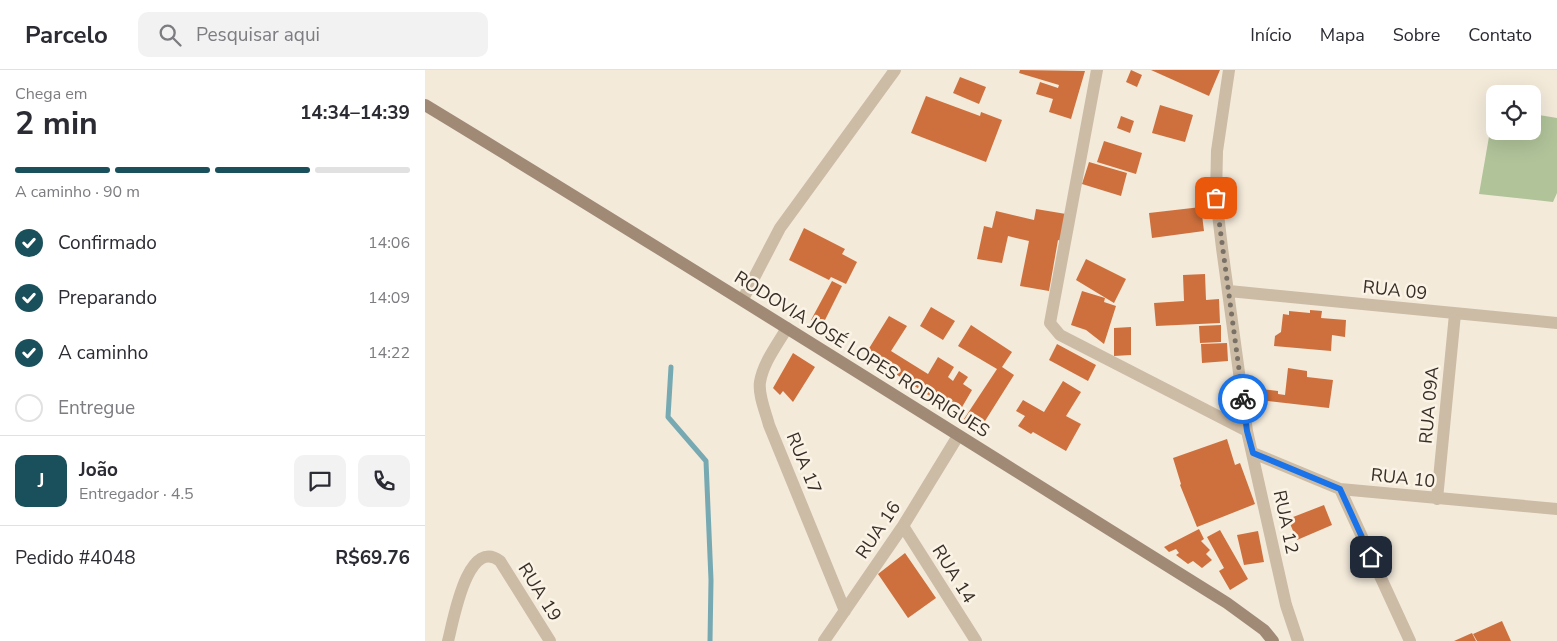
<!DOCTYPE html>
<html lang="pt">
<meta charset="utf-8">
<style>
:root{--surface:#fff;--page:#f2f2f3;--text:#2b2b33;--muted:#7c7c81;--line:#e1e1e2;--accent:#19505c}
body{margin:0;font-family:"Nunito Sans",sans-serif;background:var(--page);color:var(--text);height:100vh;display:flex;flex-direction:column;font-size:19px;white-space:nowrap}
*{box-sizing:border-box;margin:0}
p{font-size:16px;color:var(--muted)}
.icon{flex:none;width:28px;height:28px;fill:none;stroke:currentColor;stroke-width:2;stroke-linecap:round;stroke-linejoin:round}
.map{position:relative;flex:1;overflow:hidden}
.drawer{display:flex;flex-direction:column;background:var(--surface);width:425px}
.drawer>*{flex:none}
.tools{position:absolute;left:1061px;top:15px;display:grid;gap:10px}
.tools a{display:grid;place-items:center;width:55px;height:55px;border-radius:10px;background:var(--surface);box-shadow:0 5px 20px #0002;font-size:25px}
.pin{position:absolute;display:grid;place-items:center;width:42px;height:42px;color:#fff;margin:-21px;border-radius:10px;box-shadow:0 2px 8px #0006}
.courier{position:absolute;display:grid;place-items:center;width:50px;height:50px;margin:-25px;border:4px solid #1a73e8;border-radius:50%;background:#fff;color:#222;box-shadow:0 1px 6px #0007}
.headline em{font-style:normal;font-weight:700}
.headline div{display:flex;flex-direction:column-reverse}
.headline{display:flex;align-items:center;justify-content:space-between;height:85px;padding:0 15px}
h1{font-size:32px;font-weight:700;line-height:38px}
.bar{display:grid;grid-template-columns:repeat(4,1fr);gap:8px 5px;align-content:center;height:60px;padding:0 15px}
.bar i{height:6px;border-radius:4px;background:var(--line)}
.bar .current{background:var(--accent)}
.bar p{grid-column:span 4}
.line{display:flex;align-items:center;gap:12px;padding:0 15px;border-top:1px solid var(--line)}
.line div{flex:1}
.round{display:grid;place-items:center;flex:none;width:52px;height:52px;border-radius:10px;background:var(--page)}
ol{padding:0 15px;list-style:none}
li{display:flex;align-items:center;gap:15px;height:55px}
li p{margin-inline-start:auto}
li .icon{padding:5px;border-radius:50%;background:var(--accent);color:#fff;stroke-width:4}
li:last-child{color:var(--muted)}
li i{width:28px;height:28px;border:2px solid var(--line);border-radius:50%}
header{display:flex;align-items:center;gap:30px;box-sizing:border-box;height:70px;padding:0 25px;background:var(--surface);border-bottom:1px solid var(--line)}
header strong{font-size:24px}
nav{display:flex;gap:28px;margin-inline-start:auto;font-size:18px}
.search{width:350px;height:45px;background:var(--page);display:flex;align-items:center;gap:12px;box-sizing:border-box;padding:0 18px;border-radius:10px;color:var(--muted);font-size:19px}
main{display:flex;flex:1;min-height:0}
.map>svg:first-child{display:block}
</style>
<header>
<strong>Parcelo</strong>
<div class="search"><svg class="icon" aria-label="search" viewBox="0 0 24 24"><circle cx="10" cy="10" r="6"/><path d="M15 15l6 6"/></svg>Pesquisar aqui</div>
<nav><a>Início</a><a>Mapa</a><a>Sobre</a><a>Contato</a></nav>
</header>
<main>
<section class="drawer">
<div class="headline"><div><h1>2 min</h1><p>Chega em</p></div><em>14:34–14:39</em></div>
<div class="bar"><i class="current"></i><i class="current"></i><i class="current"></i><i></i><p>A caminho · 90 m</p></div>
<ol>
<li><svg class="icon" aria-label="check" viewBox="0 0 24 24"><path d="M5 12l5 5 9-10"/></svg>Confirmado<p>14:06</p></li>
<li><svg class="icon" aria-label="check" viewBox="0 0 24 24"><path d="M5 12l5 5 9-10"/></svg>Preparando<p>14:09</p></li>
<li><svg class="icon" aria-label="check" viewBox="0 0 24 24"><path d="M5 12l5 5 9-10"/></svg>A caminho<p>14:22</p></li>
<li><i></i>Entregue</li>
</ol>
<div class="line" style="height:90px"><b class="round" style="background:var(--accent);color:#fff">J</b><div><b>João</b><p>Entregador · 4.5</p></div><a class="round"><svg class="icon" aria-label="chat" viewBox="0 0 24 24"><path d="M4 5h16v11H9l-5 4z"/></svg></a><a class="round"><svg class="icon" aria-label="phone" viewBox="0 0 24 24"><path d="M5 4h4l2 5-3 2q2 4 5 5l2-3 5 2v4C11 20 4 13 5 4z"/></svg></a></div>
<div class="line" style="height:65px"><div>Pedido #4048</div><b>R$69.76</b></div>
</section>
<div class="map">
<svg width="1132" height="571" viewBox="0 0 1132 571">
<rect width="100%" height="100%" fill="#f3eada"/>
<path fill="#b0c399" d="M 1069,38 L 1070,61 L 1108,61 L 1108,44 L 1132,48 L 1132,123 L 1128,132 L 1054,124 Z"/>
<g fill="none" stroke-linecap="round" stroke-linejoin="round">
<path stroke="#77a9b2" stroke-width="5" d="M 246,297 L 243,347 L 281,391 L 286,510 L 285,571"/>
</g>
<path fill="#ce703d" d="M 595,0 L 660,1 L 646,49 L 624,42 L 628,29 L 611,24 L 615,12 L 633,18 L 634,15 L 594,3 Z
M 706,0 L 717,5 L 712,17 L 701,12 Z
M 726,0 L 795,0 L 784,26 Z
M 535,7 L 561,17 L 554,34 L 528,23 Z
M 501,26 L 555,46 L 556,42 L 577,50 L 561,92 L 486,63 Z
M 735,35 L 768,45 L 760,72 L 727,63 Z
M 696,46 L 709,51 L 705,63 L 692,58 Z
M 679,71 L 717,83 L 711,104 L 672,92 Z
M 664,92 L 702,103 L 696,126 L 657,114 Z
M 776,137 L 779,161 L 727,168 L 724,143 Z
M 611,139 L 641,144 L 636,171 L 633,170 L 624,221 L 595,216 L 604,171 L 583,166 L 577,193 L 552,189 L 559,156 L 567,158 L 571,141 L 609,150 Z
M 379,158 L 420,179 L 417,184 L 432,192 L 421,214 L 406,207 L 404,210 L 364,190 Z
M 661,189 L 701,209 L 689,233 L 651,210 Z
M 780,204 L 781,230 L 794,229 L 795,253 L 731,256 L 729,233 L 759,231 L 758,205 Z
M 407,211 L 417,216 L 397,256 L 386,250 Z
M 657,221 L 680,228 L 679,232 L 691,236 L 679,274 L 661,260 L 646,255 Z
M 506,237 L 530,251 L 518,270 L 495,256 Z
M 885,240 L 897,241 L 896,248 L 921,250 L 920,267 L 907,265 L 906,281 L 849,276 L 850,266 L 856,262 L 858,244 L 864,245 L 864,241 L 885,243 Z
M 464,246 L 482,256 L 466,281 L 503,304 L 513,287 L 529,297 L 523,307 L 528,311 L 534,301 L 543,307 L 538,314 L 547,320 L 533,344 L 452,292 L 455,288 L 443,280 Z
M 546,255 L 587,282 L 577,297 L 589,305 L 555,359 L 539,349 L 572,299 L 533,276 Z
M 796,255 L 796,272 L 775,273 L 774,256 Z
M 706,257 L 706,285 L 689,286 L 689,258 Z
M 802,273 L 803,291 L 777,293 L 776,274 Z
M 632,274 L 671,295 L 663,311 L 624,290 Z
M 368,283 L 390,297 L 368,332 L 358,321 L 355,325 L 348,318 Z
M 863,298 L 882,301 L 882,307 L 908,310 L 904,338 L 826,329 L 827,318 L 853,321 L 853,324 L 860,325 Z
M 638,311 L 656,322 L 641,346 L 656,354 L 641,381 L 608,362 L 606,364 L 593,356 L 600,346 L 591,341 L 598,330 L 619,342 Z
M 802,369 L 810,395 L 815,393 L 830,434 L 772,457 L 755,415 L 756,414 L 748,388 Z
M 899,435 L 907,455 L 872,470 L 863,449 Z
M 774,459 L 779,469 L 776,471 L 785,480 L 781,484 L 787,490 L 777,498 L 768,491 L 763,494 L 751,485 L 754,483 L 751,479 L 744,482 L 739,477 Z
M 795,460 L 823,509 L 805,520 L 794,501 L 799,498 L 782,467 Z
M 833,461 L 839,492 L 819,495 L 812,465 Z
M 480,483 L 511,528 L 483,548 L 453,504 Z
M 1077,551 L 1086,571 L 1052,571 L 1048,564 Z
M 1047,563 L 1051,571 L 1029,571 Z"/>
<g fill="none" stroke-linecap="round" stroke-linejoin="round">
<path stroke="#ccbba5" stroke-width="12" d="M 672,0 L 625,253 L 635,265 L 822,361
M 804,0 L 792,81 L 791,127 L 797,178 L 822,361 L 861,535 L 873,571
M 804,221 L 1132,253
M 318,229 L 355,158 L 470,0
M 362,258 C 352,275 338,293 335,312 C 333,325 341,343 344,355 L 420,541
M 828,383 L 915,419 L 1132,439
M 915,419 L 985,571
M 1012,429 L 1030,244
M 478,456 L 551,571
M 23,571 C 28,553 42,466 75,491 L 125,571
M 399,571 L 478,456 L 533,366"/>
<path stroke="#a08a76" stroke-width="12" d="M 0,35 C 269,198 535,367 802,533 L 839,560 L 848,571"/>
</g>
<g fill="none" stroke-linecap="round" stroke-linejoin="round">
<path stroke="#797066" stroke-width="5" stroke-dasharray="0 9" d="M 791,128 L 818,329"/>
<path stroke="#1a73e8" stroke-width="6" d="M 818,329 L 822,361 L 828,383 L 915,419 L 946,487"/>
</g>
<g text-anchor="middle" stroke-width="5" stroke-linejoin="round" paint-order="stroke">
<g font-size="18" fill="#372e27" stroke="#fbf4e6">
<text transform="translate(970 220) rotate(6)" y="6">RUA 09</text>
<text transform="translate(437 284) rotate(32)" y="6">RODOVIA JOSÉ LOPES RODRIGUES</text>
<text transform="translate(1004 335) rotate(-85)" y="6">RUA 09A</text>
<text transform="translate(379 393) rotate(68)" y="6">RUA 17</text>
<text transform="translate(978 408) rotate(6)" y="6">RUA 10</text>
<text transform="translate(861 452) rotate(78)" y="6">RUA 12</text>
<text transform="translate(453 460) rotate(-56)" y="6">RUA 16</text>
<text transform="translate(529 504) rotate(58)" y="6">RUA 14</text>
<text transform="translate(115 522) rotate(58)" y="6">RUA 19</text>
</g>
</g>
</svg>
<div class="tools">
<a><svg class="icon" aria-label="locate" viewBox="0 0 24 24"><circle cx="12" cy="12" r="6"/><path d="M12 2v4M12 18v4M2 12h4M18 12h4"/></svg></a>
</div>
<div class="pin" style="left:791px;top:128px;background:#ea580c"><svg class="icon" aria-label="bag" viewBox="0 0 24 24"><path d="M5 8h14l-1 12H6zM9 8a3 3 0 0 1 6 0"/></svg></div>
<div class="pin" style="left:946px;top:487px;background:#1f2937"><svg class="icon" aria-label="home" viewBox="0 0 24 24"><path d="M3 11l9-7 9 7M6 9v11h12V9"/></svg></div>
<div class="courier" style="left:818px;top:329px"><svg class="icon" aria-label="bike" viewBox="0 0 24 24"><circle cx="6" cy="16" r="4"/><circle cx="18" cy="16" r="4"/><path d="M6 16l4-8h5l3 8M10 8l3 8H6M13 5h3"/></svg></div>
</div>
</main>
